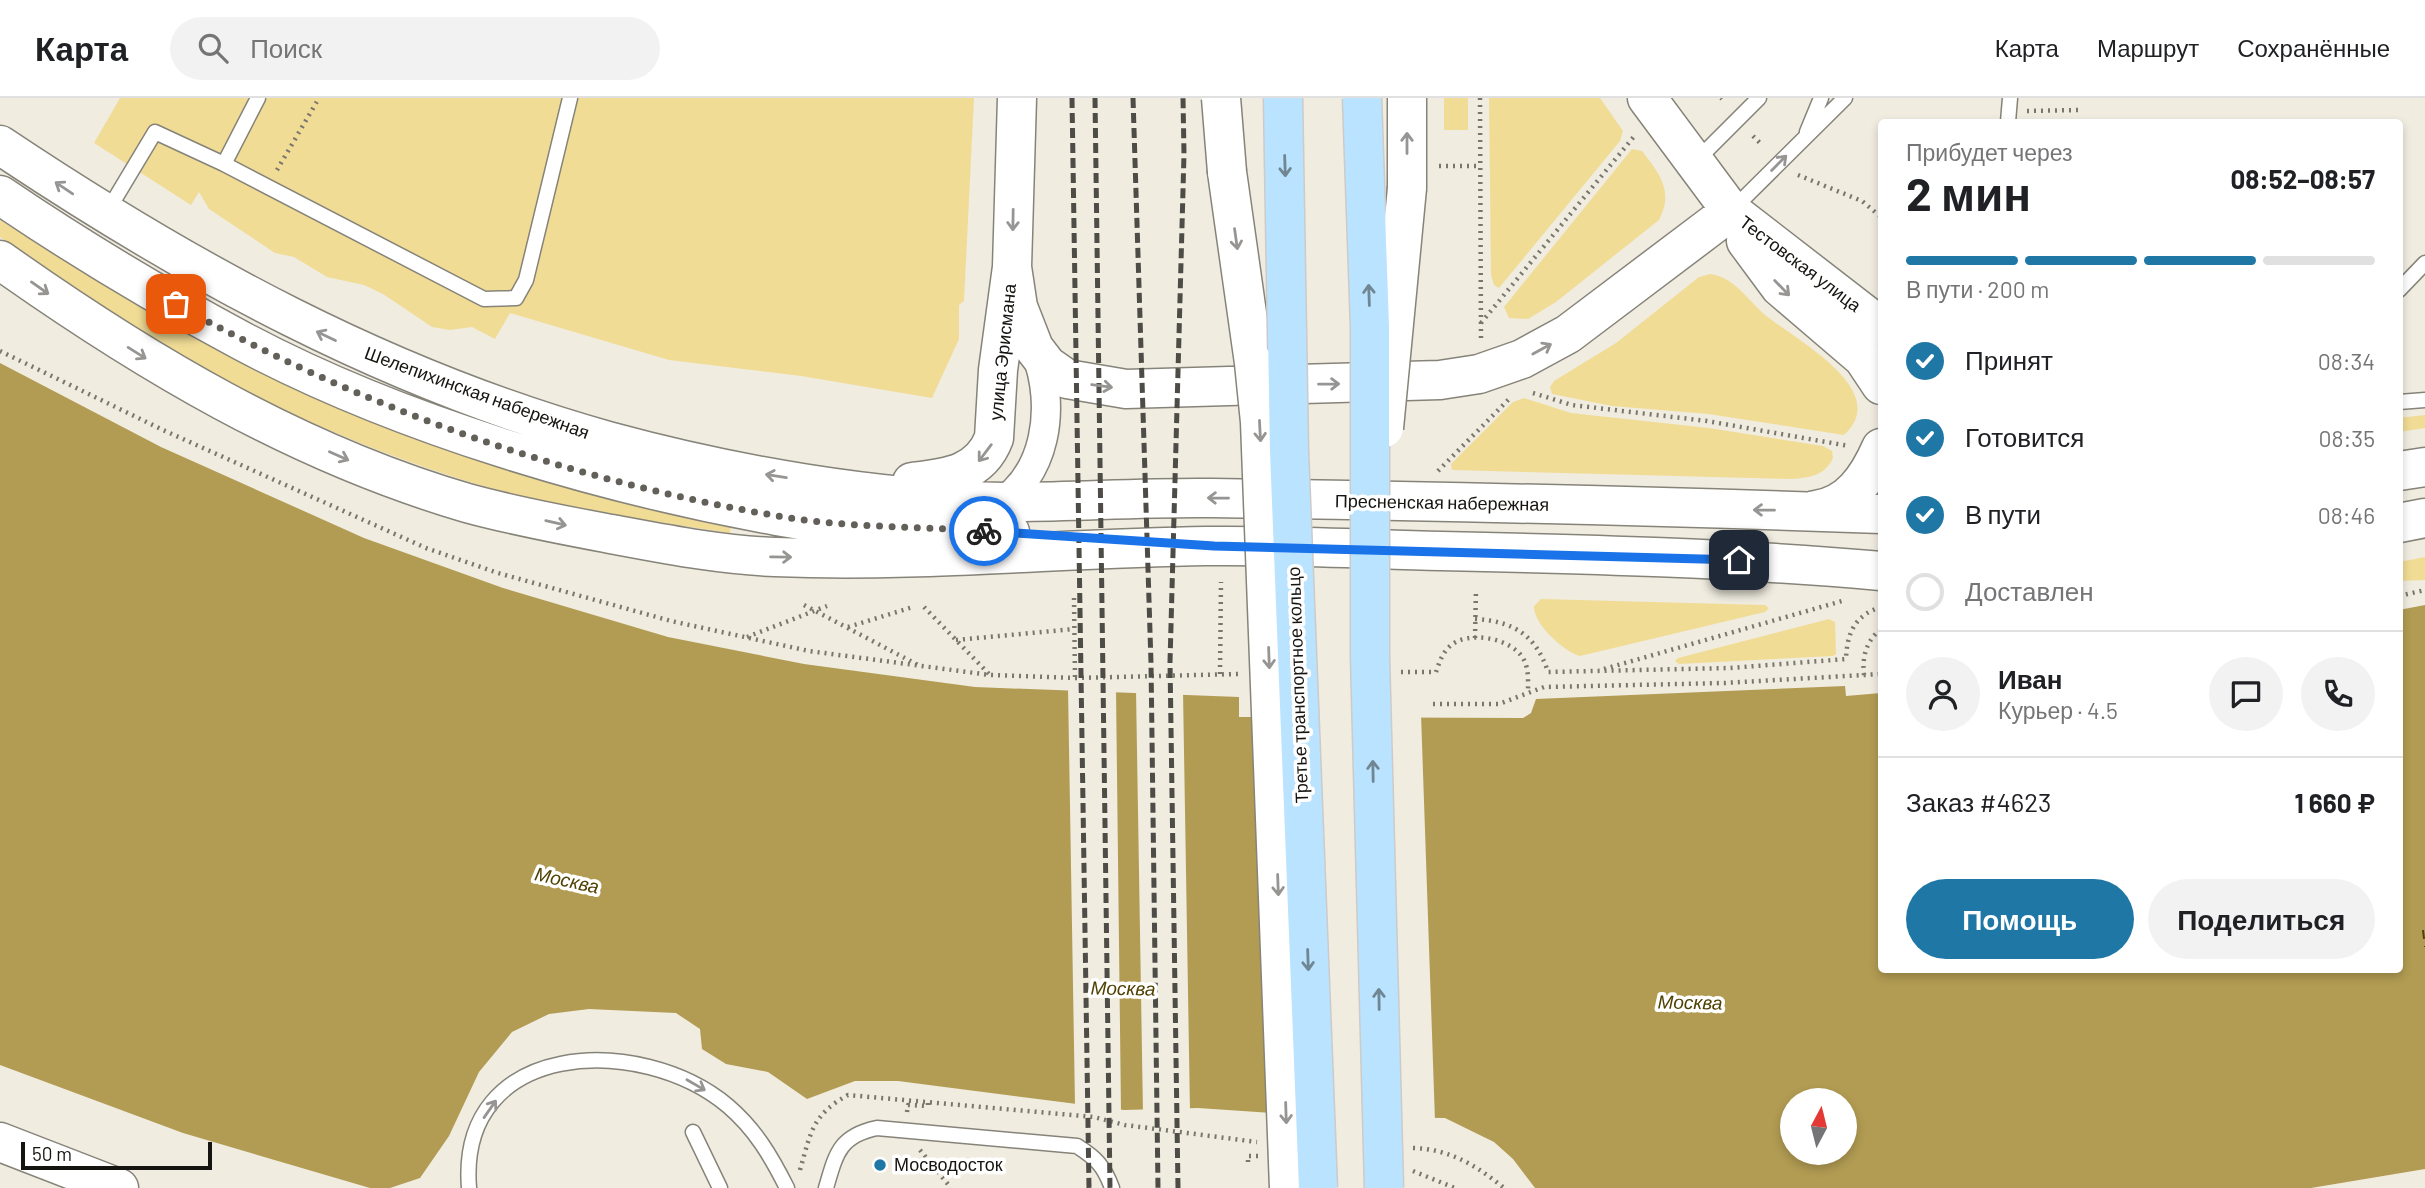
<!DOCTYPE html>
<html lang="ru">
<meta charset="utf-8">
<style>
:root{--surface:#fff;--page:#f2f2f2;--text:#202124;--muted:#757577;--line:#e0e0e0;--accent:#1f77a6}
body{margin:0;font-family:Barlow,sans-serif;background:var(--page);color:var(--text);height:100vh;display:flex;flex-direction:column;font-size:26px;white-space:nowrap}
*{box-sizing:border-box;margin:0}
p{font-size:23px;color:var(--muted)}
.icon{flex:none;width:38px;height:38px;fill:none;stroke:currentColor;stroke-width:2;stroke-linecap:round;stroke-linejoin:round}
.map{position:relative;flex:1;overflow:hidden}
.details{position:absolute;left:1878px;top:21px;width:525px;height:854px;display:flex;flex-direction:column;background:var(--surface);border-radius:7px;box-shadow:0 4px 10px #0003}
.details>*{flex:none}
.needle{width:46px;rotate:7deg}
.fabs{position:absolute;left:1780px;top:990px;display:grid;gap:14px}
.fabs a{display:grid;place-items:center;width:77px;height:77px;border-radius:50%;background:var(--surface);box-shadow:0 4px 10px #0003;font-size:35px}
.scale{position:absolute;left:21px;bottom:18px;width:191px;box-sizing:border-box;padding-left:7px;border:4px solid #161410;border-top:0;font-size:19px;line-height:24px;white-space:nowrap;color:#161410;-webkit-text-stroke:5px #fff;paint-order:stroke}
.pin{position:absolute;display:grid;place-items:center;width:60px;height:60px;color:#fff;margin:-30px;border-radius:14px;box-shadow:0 4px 10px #0006}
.courier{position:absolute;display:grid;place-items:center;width:70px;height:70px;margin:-35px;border:5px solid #1a73e8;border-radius:50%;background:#fff;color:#222;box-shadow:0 2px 9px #0007}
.summary em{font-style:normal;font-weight:700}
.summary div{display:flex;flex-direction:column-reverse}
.summary{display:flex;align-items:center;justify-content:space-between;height:119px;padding:0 28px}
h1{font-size:46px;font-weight:700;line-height:52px}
.bar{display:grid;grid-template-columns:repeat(4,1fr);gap:10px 7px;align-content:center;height:84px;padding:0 28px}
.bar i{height:9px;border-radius:5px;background:var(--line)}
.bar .selected{background:var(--accent)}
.bar p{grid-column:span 4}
.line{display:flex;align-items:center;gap:18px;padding:0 28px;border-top:2px solid var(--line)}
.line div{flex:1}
.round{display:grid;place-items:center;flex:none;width:74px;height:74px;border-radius:37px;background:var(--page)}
ol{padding:0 28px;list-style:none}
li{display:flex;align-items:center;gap:21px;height:77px}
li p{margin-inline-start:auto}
li .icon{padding:7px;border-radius:50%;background:var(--accent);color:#fff;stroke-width:4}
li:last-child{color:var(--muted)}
li i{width:38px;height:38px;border:4px solid var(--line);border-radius:50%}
.button{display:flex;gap:14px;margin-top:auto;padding:14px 28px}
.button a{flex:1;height:80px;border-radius:42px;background:var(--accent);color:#fff;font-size:28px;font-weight:700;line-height:80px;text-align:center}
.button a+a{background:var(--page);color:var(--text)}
header{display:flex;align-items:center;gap:42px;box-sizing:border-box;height:98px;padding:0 35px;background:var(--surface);border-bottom:2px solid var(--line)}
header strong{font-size:33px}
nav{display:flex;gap:38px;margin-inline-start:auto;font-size:24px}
.search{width:490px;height:63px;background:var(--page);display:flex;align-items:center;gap:18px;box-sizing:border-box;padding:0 24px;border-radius:38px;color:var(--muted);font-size:26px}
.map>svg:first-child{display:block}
</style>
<header>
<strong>Карта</strong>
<div class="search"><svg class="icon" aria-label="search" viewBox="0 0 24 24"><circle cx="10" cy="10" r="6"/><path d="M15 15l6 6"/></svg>Поиск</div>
<nav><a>Карта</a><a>Маршрут</a><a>Сохранённые</a></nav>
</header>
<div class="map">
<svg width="2425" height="1090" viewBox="0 0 2425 1090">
<rect width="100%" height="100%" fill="#f0ece0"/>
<path fill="#f1dc96" d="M 120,0 L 974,0 L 964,203 L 959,207 L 959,241 L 932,300 L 801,278 L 669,262 L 510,215 L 495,241 L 472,229 L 450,232 L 432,229 L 383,196 L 364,187 L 327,179 L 294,159 L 275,155 L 209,111 L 199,94 L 191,107 L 94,45 Z
M 1444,0 L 1468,0 L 1468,32 L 1444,32 Z
M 1489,0 L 1600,0 L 1623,33 L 1620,43 L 1499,190 L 1494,187 L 1491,177 Z
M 1632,51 L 1642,53 C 1660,76 1674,94 1659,122 L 1556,204 L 1528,221 L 1509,220 L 1504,209 Z
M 0,122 L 129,202 L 228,257 L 731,428 L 730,435 C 636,421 541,408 451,378 C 285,324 139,243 0,139 Z
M 1710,176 C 1734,179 1747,201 1764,216 C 1792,240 1894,292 1844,337 L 1708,316 L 1612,308 L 1552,296 L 1550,289 L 1554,283 L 1616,245 L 1699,179 Z
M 1524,300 L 1571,315 L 1709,330 L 1823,348 L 1832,353 L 1833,360 C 1825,378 1808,380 1791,381 L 1452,372 L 1451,366 L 1513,304 Z
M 2425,317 L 2425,330 L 2399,334 L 2399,320 Z
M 2425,459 L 2425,482 L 2399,483 L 2399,464 Z
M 1541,501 L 1765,507 L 1769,510 L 1765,514 L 1580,558 C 1564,554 1533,526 1534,508 Z
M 1829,521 L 1835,524 L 1836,556 L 1833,558 L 1679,566 L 1675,563 L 1678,560 Z"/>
<path fill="#b29c53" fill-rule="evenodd" d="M 0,265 L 161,349 L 364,440 L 503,490 L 668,539 L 804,566 L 975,589 L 1239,599 L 1239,619 L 1523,620 L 1531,615 L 1536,601 L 1845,588 L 1846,598 L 1881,595 L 1881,872 L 2399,872 L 2399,512 L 2425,507 L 2425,1071 L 2311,1090 L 1535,1090 L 1513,1061 L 1494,1044 L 1445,1020 L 1328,1019 L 1198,1010 L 1124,1012 L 898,983 L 855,983 L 807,1001 L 768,974 L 726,966 L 702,951 L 700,931 L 676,915 L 589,911 L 549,916 L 512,934 L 479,974 L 449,1038 L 420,1080 L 390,1090 L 370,1090 L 183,1035 L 0,967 ZM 1792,1003 L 1844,1003 L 1844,1055 L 1792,1055 Z"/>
<path fill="#f0ece0" d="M 1068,589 L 1116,591 L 1121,1015 L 1075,1007 Z
M 1136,592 L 1183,593 L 1190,1014 L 1143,1016 Z
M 1255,615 L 1421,616 L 1435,1023 L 1328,1023 Z"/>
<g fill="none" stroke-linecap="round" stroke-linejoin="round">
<path stroke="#504103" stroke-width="2" stroke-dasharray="9 7" stroke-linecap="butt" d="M 2423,832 L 2425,849"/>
<defs>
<path id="lane" d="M 2008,24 L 2010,0
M 1807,34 L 1821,0
M 1696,63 L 1759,0
M 224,66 L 258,0
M 1732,112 L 1845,0
M 107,114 L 155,34 L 224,66 L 484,201 L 516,200 L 526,182 L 570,0
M 2399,192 L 2425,165
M 2399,304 L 2425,302
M 693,1034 L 720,1090
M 469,1090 C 457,941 641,935 728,1008 C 755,1031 771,1058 787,1090
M 826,1090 C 836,1056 839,1038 877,1030 L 1077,1048 C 1096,1060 1104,1068 1112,1090"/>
<path id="street" d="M 992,410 C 1048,380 1056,308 1036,255"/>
<path id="secondary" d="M 1647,0 L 1731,113 L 1881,229
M 0,47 C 190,174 386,281 608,343 C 733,377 876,402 1006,404 C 1075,404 1143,399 1212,400 C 1435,403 1659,408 1881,416
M 1227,74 L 1254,265
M 1407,90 L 1407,0
M 0,97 C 78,150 158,198 242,243 C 400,327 601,386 777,418 C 853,432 932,429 1010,434
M 1746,143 L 1780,189 L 1863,260 L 1881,287
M 0,162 C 144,264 296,355 467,405 C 514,418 563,427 611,436 C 665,446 720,457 775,459 C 919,465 1062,450 1206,448 C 1284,447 1363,451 1441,453 C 1588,456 1735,460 1881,473
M 1012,169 L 1018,209 L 1034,250 L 1047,267 L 1067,281 L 1126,291 L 1440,282 L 1479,276 L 1522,261 L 1568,236 L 1731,113
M 2399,373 L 2425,369
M 912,384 C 946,380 980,377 994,340 L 998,272 L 1012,169 L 1017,0
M 1815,412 C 1849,408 1868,380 1881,350
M 2399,425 L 2425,420
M 0,1044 L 119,1090"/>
</defs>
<use href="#lane" stroke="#868379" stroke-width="17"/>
<use href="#street" stroke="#868379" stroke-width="31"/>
<use href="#secondary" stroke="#868379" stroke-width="41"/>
<path stroke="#79766e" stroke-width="4.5" stroke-dasharray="2 5" stroke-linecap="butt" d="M 1480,0 L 1481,242
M 1721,0 L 1722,1
M 2027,13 L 2080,12
M 1753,38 L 1760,45
M 1439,68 L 1480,68
M 277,72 L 319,0
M 1798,77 L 1862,103 L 1881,119
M 1481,225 L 1636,36
M 0,253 L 163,332 L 426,450 L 498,475 L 671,523 L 809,553 L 990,577 L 1075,580 L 1238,576
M 1533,295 L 1572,307 L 1707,323 L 1849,348
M 1438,373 L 1511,299
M 2399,498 L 2425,492
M 1074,500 L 1075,580
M 804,507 L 918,567
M 924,509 L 989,576
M 1475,521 C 1513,523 1536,537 1548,574 L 1730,570 L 1846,561 C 1847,535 1855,517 1881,509
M 848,529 L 913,509
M 747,539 L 827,508
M 1475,540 L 1476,491
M 956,542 L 1074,531
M 1604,571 L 1842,503
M 1401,574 L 1436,574 C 1439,565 1442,556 1449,549 C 1467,531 1513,540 1524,562 C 1529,572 1528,584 1528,595
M 1220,576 L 1221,484
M 1864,577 C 1862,559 1866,543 1881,531
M 1433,606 L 1499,606 L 1544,589 L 1724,585 L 1881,576
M 907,1014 L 908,1007 L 928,1008 L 928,1004
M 1413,1050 C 1449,1051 1476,1067 1504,1090
M 920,1052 L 951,1090
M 1248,1064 L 1248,1058 L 1258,1058
M 800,1072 C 811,1034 812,1017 848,997 L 1094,1019 L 1125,1027 L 1257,1044
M 1413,1073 L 1455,1090"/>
<use href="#lane" stroke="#fff" stroke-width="14"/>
<use href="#street" stroke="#fff" stroke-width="28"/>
<use href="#secondary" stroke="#fff" stroke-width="38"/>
<path stroke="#4e4c46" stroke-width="5" stroke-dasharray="10 5" stroke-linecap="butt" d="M 1072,0 L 1089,1090
M 1095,0 L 1110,1090
M 1133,0 L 1151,565 L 1158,1090
M 1178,1090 L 1170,564 L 1184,56 L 1183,0"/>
<defs>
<path id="secondary-bridge" d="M 1221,0 L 1227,74
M 1254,265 L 1260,324 L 1289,1090
M 1384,330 L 1407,90"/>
<path id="primary-bridge" d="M 1283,0 L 1289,353 L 1318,1090
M 1362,0 L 1370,229 L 1370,559 L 1384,1090"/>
</defs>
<use href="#secondary-bridge" stroke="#868379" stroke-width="41" stroke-linecap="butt"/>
<use href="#primary-bridge" stroke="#cccbca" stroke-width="41" stroke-linecap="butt"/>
<use href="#secondary-bridge" stroke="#fff" stroke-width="38"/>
<use href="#primary-bridge" stroke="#b9e3fe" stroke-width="38"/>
</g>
<defs><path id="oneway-shaft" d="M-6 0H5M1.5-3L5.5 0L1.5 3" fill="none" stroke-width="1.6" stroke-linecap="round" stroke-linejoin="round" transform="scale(1.75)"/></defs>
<g stroke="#969593">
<use href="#oneway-shaft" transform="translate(1407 45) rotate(-90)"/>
<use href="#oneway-shaft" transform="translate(1779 65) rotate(-45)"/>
<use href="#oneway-shaft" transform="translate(64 90) rotate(-146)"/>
<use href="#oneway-shaft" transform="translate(1013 122) rotate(91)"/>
<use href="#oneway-shaft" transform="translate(1236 141) rotate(82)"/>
<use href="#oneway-shaft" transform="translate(40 190) rotate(35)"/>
<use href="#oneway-shaft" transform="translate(1782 190) rotate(46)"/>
<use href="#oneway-shaft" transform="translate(326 238) rotate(-154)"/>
<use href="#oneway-shaft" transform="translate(1542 251) rotate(-29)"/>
<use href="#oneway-shaft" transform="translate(137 255) rotate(32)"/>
<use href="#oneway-shaft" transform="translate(1329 286) rotate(-1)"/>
<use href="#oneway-shaft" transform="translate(1102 288) rotate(8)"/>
<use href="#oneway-shaft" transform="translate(1260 333) rotate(87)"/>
<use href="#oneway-shaft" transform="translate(985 355) rotate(127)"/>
<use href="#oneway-shaft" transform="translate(339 358) rotate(24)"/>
<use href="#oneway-shaft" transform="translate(776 378) rotate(-171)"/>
<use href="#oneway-shaft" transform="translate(1218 400) rotate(-179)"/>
<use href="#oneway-shaft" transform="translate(1764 412) rotate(-179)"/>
<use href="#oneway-shaft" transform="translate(556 425) rotate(13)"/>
<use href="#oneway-shaft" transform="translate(781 459) rotate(1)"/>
<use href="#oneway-shaft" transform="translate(1269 560) rotate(88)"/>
<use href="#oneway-shaft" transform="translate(1278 787) rotate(88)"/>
<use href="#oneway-shaft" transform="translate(696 987) rotate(30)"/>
<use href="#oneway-shaft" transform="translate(490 1011) rotate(-55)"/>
<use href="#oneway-shaft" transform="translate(1286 1015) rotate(88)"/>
</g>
<g stroke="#708693">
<use href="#oneway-shaft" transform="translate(1285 68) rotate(88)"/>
<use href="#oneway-shaft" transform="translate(1369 197) rotate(-92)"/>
<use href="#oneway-shaft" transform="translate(1373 673) rotate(-91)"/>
<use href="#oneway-shaft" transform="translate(1308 862) rotate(88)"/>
<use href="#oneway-shaft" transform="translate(1379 901) rotate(-91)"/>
</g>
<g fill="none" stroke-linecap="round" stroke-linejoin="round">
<path stroke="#626059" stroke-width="7" stroke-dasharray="0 12.6" d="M 176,206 C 359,309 570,383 778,418 C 846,430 915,428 984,433"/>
<path stroke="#1a73e8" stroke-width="9" d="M 984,433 L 1214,448 L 1739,462"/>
</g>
<circle fill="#1f77a6" stroke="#fff" stroke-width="2.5" cx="880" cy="1067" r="7"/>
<g text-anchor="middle" stroke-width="7" stroke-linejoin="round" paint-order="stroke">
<g font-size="18" fill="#161410" stroke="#fff">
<text transform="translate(1800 166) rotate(37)" y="6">Тестовская улица</text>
<text transform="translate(1003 254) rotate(-84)" y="6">улица Эрисмана</text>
<text transform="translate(477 295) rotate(20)" y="6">Шелепихинская набережная</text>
<text transform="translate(1442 405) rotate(1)" y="6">Пресненская набережная</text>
<text transform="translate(1298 587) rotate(-92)" y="6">Третье транспортное кольцо</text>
</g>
<g font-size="18" fill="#161410" stroke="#fff" text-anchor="start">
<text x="894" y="1073">Мосводосток</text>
</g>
<g font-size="19" font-style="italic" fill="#504103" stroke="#fff">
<text transform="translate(567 782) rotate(12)" y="7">Москва</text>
<text transform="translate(1123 890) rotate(1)" y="7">Москва</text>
<text transform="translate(1690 904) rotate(1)" y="7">Москва</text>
</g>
</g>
</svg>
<div class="fabs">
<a><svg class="needle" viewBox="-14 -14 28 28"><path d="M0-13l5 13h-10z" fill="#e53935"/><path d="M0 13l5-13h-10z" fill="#757577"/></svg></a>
</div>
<div class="scale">50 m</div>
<div class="pin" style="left:176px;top:206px;background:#ea580c"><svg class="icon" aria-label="bag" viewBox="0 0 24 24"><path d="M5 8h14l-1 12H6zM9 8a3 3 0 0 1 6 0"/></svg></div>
<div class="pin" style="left:1739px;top:462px;background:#1f2937"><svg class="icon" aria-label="home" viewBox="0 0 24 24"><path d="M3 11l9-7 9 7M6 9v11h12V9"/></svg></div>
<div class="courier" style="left:984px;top:433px"><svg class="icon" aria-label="bike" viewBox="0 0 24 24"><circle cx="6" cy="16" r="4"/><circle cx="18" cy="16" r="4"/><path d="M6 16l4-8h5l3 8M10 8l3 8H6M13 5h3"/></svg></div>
<section class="details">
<div class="summary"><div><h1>2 мин</h1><p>Прибудет через</p></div><em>08:52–08:57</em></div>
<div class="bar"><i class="selected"></i><i class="selected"></i><i class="selected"></i><i></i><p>В пути · 200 m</p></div>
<ol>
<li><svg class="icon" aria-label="check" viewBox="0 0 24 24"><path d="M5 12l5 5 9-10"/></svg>Принят<p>08:34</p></li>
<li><svg class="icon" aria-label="check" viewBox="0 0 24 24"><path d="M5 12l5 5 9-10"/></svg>Готовится<p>08:35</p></li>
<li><svg class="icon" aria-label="check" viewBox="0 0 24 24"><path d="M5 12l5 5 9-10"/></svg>В пути<p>08:46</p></li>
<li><i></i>Доставлен</li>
</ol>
<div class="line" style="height:126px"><a class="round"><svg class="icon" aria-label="person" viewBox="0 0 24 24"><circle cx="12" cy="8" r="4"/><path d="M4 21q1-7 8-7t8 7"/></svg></a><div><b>Иван</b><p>Курьер · 4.5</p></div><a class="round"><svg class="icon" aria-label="chat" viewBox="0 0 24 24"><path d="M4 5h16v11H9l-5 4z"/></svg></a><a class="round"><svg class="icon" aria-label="phone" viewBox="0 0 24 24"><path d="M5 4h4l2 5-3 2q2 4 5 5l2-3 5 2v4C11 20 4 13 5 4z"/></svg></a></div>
<div class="line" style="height:91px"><div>Заказ #4623</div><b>1 660 ₽</b></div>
<div class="button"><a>Помощь</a><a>Поделиться</a></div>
</section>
</div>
